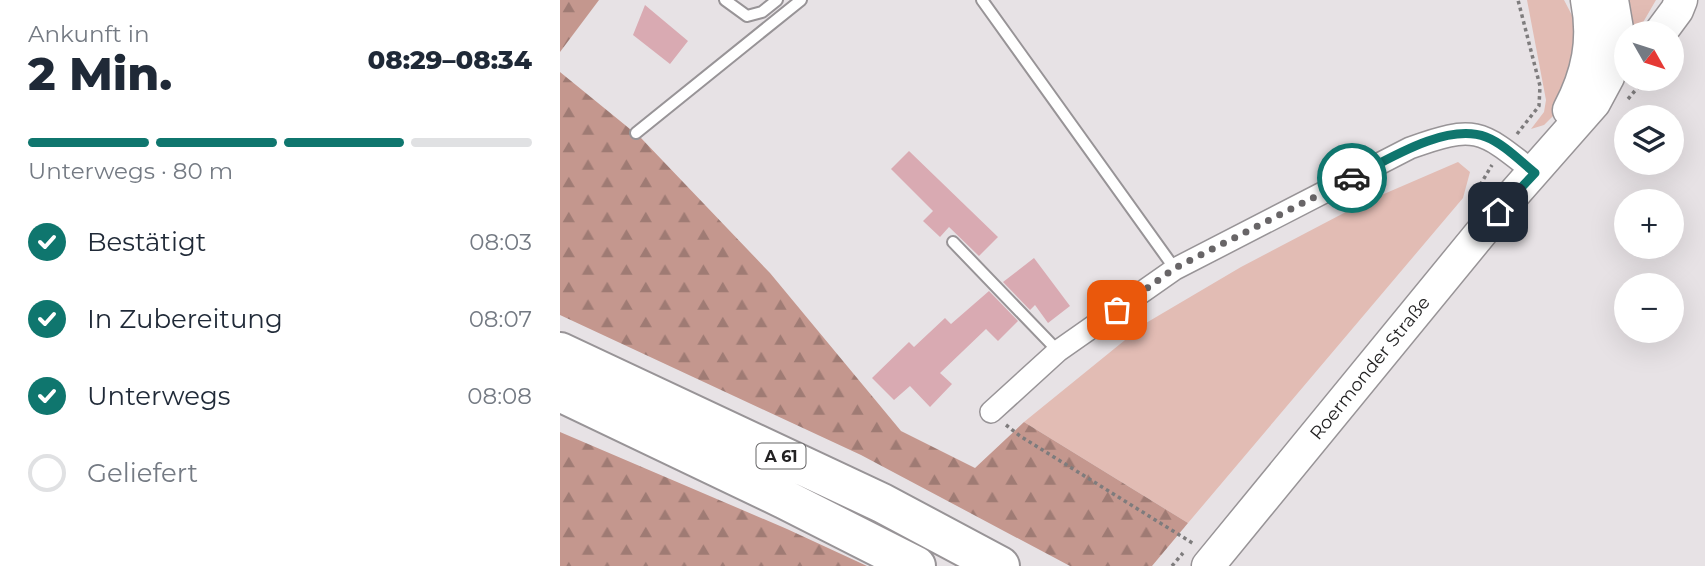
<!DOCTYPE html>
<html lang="de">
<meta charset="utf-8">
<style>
:root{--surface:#fff;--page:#f6f6f7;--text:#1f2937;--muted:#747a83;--line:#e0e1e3;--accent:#0f766e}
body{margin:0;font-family:Montserrat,sans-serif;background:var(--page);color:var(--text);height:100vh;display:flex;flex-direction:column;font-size:26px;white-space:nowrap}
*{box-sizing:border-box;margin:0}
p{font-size:23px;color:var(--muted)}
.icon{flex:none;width:38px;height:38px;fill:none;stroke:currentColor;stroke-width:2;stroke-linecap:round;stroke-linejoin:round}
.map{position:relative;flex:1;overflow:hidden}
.details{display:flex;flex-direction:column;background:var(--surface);width:560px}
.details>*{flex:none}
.needle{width:46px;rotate:129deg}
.buttons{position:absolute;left:1054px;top:21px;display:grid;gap:14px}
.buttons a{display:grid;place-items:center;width:70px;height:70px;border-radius:50%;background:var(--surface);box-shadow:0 7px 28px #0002;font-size:35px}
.pin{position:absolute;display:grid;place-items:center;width:60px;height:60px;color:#fff;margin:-30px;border-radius:14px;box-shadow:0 4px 10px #0006}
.courier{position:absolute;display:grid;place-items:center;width:70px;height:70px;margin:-35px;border:5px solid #0f766e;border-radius:50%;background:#fff;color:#222;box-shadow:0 2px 9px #0007}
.headline em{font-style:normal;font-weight:800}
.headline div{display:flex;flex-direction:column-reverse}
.headline{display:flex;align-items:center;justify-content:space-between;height:119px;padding:0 28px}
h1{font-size:46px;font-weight:800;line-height:52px}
.bar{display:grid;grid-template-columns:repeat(4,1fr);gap:10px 7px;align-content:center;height:84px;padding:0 28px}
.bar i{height:9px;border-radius:5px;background:var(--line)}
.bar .selected{background:var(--accent)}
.bar p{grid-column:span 4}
ol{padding:0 28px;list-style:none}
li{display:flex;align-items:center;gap:21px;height:77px}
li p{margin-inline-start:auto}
li .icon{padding:7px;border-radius:50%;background:var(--accent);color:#fff;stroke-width:4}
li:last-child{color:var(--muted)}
li i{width:38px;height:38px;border:4px solid var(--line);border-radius:50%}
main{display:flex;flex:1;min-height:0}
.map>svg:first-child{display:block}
</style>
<main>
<section class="details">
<div class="headline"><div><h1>2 Min.</h1><p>Ankunft in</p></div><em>08:29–08:34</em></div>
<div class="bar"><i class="selected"></i><i class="selected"></i><i class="selected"></i><i></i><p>Unterwegs · 80 m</p></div>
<ol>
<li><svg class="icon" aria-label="check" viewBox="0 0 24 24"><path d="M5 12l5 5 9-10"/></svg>Bestätigt<p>08:03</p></li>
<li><svg class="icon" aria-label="check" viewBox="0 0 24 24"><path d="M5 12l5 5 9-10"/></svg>In Zubereitung<p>08:07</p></li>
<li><svg class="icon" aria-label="check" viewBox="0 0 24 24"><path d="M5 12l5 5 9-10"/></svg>Unterwegs<p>08:08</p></li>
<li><i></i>Geliefert</li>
</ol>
</section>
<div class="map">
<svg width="1145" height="566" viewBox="0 0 1145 566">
<defs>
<pattern id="forest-firs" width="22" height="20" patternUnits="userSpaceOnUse" patternTransform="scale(1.75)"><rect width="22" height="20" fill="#c4978e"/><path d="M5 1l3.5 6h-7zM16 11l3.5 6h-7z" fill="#9f7b74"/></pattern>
</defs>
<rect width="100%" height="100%" fill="#e7e2e5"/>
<path fill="#e2bcb4" d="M 967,0 L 1004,0 L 1016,23 L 1020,47 L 999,110 L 984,125 L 971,129 L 984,112 L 986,100 Z
M 1063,0 L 1096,0 L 1078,31 L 1081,33 L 1072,33 Z
M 898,162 L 910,172 L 903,198 L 628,523 L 464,422 L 586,323 L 681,267 L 803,203 Z"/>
<path fill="url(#forest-firs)" d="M 0,0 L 39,0 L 0,52 Z
M 0,72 L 81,138 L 210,273 L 341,431 L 415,468 L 464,422 L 628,523 L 592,566 L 510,566 L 301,455 L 0,315 Z
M 0,432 L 227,529 L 307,566 L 0,566 Z"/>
<path fill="#d9aab2" d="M 85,5 L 128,41 L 110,64 L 73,35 Z
M 349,151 L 438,237 L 419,256 L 389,227 L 380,237 L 363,221 L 373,211 L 331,169 Z
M 474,258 L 510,306 L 488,323 L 475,305 L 470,310 L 443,282 Z
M 429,291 L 458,321 L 438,341 L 426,329 L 380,373 L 392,384 L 370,407 L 350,386 L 334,400 L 312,378 L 349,342 L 354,347 L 385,318 L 391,324 Z"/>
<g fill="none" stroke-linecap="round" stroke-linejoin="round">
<defs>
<path id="service" d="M 165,0 L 187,16 L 202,12 L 217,0
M 422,0 L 615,269
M 76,133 L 241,0
M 393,242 L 498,351"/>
<path id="minor" d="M 431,412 L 498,351 L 615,269 L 850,148 C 916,124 921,130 975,173"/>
<path id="secondary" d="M 1100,33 L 1117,10 L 1121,0
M 1009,110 C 1028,74 1035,40 1027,0
M 648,566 L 938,212 L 1034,103 L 1048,77 L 1054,54 L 1057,29 L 1052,0"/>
<path id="motorway" d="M 0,352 L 322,503 L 440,566
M 0,392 L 224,499 L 356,566"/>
</defs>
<use href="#service" stroke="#989497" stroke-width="14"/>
<use href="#minor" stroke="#989497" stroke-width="24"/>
<use href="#secondary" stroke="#989497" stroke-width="35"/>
<use href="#motorway" stroke="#989497" stroke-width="42"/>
<path stroke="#7e7c7d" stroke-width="3.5" stroke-dasharray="3.5 3.5" stroke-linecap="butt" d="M 1068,99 L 1085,79
M 957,134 L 979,106 L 980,86 L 958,0
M 913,197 L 932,165
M 446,425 L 460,436 L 634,544
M 612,566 L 623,553"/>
<use href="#service" stroke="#fff" stroke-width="10"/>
<use href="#minor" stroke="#fff" stroke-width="21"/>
<use href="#secondary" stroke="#fff" stroke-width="32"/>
<use href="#motorway" stroke="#fff" stroke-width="38"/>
</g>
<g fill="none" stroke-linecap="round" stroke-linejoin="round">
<path stroke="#686567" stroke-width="7" stroke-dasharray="0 12.6" d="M 557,310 L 615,268 L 792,178"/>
<path stroke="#0f766e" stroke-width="9" d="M 792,178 C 827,160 886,122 926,137 C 944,144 960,161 975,173 L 938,212"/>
</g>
<g text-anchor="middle" stroke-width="6" stroke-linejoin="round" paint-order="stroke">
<rect fill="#fff" stroke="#656465" stroke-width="2" x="196.5" y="443.5" width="49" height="25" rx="5"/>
<g font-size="16" font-weight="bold" fill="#232223">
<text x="221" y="462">A 61</text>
</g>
<g font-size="18" fill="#232223" stroke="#fff">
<text transform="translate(810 368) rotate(-51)" y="6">Roermonder Straße</text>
</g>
</g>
</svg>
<div class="buttons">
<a><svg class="needle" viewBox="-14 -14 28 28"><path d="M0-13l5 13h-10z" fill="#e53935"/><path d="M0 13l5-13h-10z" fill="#747a83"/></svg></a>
<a><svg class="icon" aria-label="layers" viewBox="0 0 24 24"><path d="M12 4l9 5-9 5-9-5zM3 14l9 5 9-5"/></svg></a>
<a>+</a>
<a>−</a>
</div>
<div class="pin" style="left:557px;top:310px;background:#ea580c"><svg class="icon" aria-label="bag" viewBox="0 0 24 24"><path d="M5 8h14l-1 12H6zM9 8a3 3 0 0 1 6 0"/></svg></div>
<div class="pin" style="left:938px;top:212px;background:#1f2937"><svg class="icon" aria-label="home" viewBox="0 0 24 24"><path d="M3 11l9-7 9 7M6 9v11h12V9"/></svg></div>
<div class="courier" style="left:792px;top:178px"><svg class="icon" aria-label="car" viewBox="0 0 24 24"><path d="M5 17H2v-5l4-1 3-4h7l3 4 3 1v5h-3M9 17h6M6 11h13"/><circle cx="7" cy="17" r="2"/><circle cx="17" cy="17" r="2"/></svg></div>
</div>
</main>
